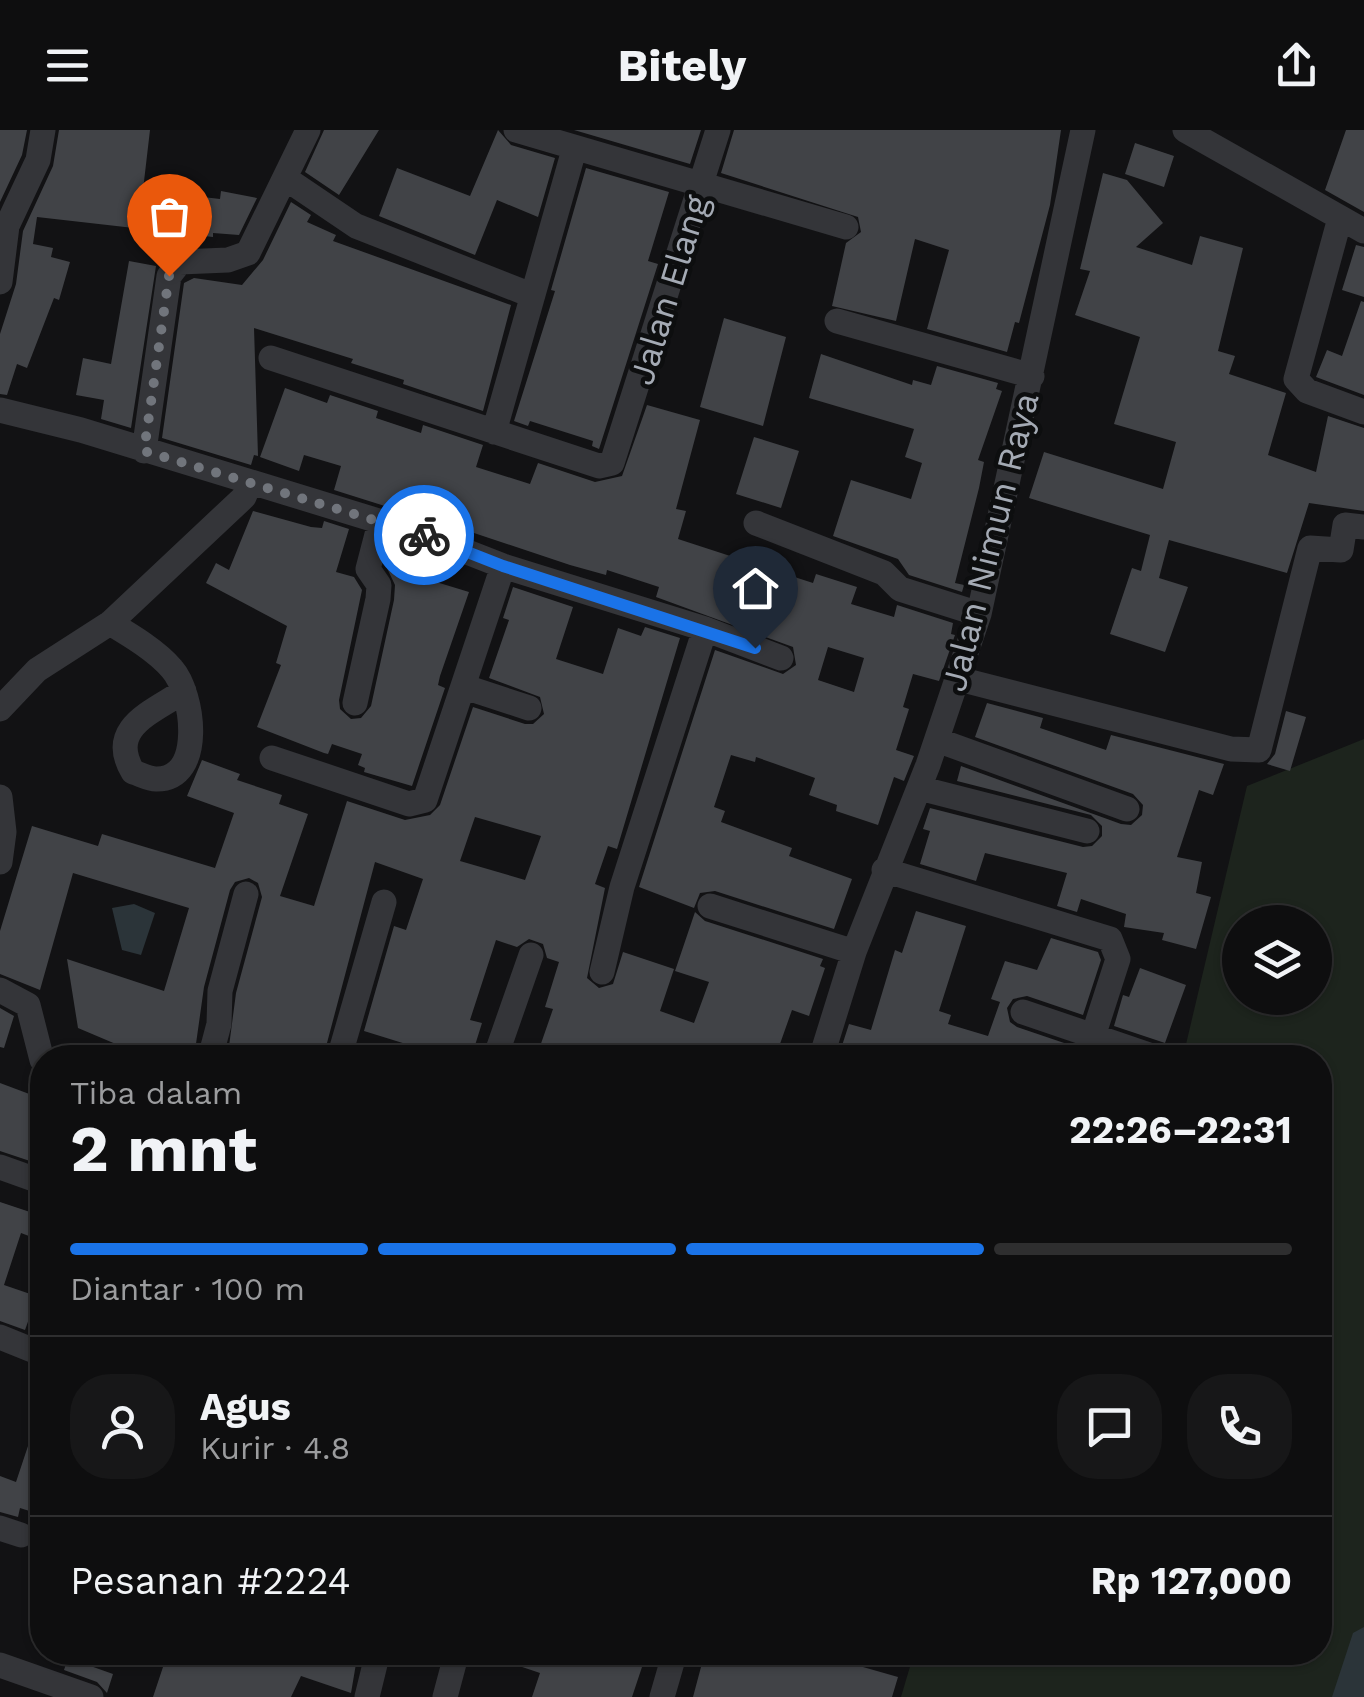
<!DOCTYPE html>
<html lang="id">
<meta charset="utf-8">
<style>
:root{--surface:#0e0e0f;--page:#171718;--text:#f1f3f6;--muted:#9b9c9e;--line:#2e2e2f;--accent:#1a73e8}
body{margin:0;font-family:"Work Sans",sans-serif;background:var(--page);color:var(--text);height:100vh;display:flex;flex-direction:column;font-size:38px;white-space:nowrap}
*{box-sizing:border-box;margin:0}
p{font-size:32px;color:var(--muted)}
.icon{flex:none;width:55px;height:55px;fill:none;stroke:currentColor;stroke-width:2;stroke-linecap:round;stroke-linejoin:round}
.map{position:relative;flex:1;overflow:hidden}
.sheet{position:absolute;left:30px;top:915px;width:1302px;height:620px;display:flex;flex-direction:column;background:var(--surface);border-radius:40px;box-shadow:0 2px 8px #0004,0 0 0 2px var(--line)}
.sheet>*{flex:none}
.buttons{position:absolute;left:1222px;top:775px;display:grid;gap:20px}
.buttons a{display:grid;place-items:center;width:110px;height:110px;border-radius:50%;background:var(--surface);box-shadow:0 2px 8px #0004,0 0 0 2px var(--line);font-size:50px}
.pin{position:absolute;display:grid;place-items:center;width:85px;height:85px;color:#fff;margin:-102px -42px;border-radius:50% 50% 50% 0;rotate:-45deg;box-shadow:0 0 10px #0007}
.pin .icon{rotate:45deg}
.courier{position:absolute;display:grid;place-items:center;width:100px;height:100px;margin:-50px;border:8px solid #1a73e8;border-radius:50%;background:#fff;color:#222;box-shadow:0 2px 12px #0007}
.overview em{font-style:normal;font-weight:700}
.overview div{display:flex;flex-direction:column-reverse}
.overview{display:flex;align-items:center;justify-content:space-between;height:170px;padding:0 40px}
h1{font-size:65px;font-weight:700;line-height:75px}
.bar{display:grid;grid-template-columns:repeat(4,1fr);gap:15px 10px;align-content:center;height:120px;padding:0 40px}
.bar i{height:12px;border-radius:8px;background:var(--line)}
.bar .on{background:var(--accent)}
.bar p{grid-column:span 4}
.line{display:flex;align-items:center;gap:25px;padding:0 40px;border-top:2px solid var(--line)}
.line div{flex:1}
.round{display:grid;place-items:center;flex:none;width:105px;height:105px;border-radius:40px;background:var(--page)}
header{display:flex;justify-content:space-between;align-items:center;height:130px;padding:0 40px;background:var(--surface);font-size:45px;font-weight:700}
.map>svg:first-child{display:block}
</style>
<header><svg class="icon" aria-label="menu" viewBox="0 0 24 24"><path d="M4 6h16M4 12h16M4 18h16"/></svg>Bitely<svg class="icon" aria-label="share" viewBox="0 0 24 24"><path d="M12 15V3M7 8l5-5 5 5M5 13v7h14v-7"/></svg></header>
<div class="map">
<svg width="1364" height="1567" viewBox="0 0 1364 1567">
<rect width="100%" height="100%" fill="#121214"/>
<path fill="#1d241d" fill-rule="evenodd" d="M 1364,609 L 1364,1567 L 901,1567 L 914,1523 L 1320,1522 L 1320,928 L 1183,927 L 1247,656 ZM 1240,792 L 1315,792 L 1315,868 L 1240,868 Z"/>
<path fill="#2b3439" d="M 134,774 L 155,783 L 141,825 L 122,820 L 112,778 Z
M 1364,1497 L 1364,1567 L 1332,1567 L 1353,1503 Z"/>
<path fill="#414347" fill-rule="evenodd" d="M 0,0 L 27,0 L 22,25 L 0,72 Z
M 59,0 L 150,0 L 143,60 L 220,69 L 221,61 L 257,68 L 239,105 L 213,103 L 213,107 L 37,87 L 33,114 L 53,118 L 51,127 L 70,132 L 59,170 L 54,168 L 27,238 L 17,234 L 7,265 L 0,264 L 0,204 L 16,154 L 23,101 L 53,36 Z
M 324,0 L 379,0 L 339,65 L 305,42 Z
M 498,0 L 511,15 L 555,28 L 538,87 L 497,70 L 475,125 L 379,86 L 397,38 L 470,66 Z
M 574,0 L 701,0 L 690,34 Z
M 734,0 L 1061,0 L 1050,75 L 1019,193 L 1015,192 L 1007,222 L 927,199 L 949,120 L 915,109 L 896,191 L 832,176 L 846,113 L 861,102 L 858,87 L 721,43 Z
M 1346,0 L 1364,0 L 1364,82 L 1325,60 Z
M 1135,13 L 1174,26 L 1164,57 L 1125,44 Z
M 586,38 L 669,62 L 648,131 L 658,134 L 599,319 L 592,316 L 593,311 L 530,291 L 528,296 L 514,291 L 555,161 L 551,160 Z
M 1103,43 L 1127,50 L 1163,93 L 1136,117 L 1192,135 L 1200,106 L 1243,118 L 1218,221 L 1235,226 L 1229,244 L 1286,263 L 1268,325 L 1316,342 L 1328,286 L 1364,298 L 1364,381 L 1309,373 L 1287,443 L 1169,410 L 1159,448 L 1188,457 L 1165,522 L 1110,504 L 1132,438 L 1141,441 L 1150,405 L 1029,368 L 1044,322 L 1163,359 L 1176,312 L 1114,294 L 1140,207 L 1075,185 L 1090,141 L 1080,139 Z
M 291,72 L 311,85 L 307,92 L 336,105 L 333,111 L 511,175 L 483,281 L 403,254 L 404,250 L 351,233 L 353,229 L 254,198 L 258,326 L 254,325 L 251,335 L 162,308 L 184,153 L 194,148 L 242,155 L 263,130 Z
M 1356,115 L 1364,117 L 1364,167 L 1342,160 Z
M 129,131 L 156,136 L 131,298 L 101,289 L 104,270 L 76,265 L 83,228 L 111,234 Z
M 1361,171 L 1364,172 L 1364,265 L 1316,247 L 1327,220 L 1342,226 Z
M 724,188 L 786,207 L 763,296 L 700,277 Z
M 821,224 L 912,255 L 913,250 L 931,255 L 937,236 L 998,253 L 996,259 L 1002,261 L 978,330 L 984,332 L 979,358 L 955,453 L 964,455 L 962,462 L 909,445 L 898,429 L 833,406 L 851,350 L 911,369 L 922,333 L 905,327 L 914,299 L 809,268 Z
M 285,258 L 327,273 L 330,265 L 378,281 L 376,288 L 421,303 L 423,295 L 483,315 L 476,337 L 530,354 L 538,333 L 595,352 L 622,346 L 647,275 L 700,290 L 676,379 L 686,381 L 678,409 L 813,453 L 816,444 L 857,457 L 851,474 L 894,487 L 897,475 L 953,493 L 951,504 L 955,505 L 939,551 L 913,544 L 903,577 L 909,579 L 896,620 L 914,626 L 904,651 L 894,647 L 878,695 L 836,681 L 837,675 L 809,665 L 815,648 L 756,627 L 755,632 L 731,625 L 714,677 L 725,681 L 721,692 L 792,718 L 789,726 L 852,749 L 834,799 L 715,761 L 700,763 L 694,778 L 639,757 L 715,520 L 783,544 L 796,535 L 793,517 L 656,467 L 659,457 L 607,440 L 606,445 L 570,435 L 465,400 L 469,386 L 412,368 L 407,383 L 334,360 L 341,336 L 304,325 L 299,341 L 260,327 ZM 828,517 L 864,528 L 854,562 L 818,550 Z
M 754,307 L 799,321 L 781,378 L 736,364 Z
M 253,381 L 311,397 L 322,398 L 324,391 L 349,399 L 336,442 L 354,447 L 362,460 L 339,570 L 340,579 L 351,589 L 361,588 L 371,576 L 394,470 L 395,455 L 386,436 L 392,413 L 408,418 L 400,441 L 469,462 L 440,546 L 438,555 L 445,558 L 412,656 L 364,642 L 365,638 L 358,635 L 362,624 L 332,614 L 328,624 L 324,623 L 257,597 L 281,535 L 276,533 L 287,496 L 206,453 L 216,433 L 229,440 Z
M 513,457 L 573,477 L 556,529 L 603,544 L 618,498 L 641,506 L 645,497 L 680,508 L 617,719 L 608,716 L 595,754 L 605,758 L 587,848 L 599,858 L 613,854 L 623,822 L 674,839 L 660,881 L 694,893 L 709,852 L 675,841 L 695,782 L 705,791 L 823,829 L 820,836 L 825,838 L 809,886 L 792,880 L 775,928 L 691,928 L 658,916 L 651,928 L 536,928 L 553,879 L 545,877 L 559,832 L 547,828 L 543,814 L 529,809 L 517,817 L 496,810 L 470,890 L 482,893 L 471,928 L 451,928 L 364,901 L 394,796 L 406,800 L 423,749 L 375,732 L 323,928 L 228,924 L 236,863 L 262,767 L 258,753 L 249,748 L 235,752 L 230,760 L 204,857 L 194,928 L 136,928 L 137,923 L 78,898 L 67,829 L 164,861 L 189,778 L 73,743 L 40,860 L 0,844 L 0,801 L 32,696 L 98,716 L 102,704 L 215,738 L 234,683 L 187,666 L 202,630 L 240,644 L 237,650 L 282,665 L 279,674 L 308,684 L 280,766 L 314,776 L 347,671 L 405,690 L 430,685 L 440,675 L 473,577 L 525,594 L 533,594 L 544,584 L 540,567 L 489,548 L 509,490 L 503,488 ZM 475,687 L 541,706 L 525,750 L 460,731 Z
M 987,573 L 1043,588 L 1040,598 L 1106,620 L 1111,605 L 1224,634 L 1213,665 L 1199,660 L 1177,727 L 1202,732 L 1196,763 L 1211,767 L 1196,819 L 1162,810 L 1164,803 L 1124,797 L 1126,784 L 1081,769 L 1077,782 L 1057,776 L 1067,743 L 985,723 L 976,751 L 920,734 L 930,701 L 923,699 L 930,678 L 1083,717 L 1092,716 L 1102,706 L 1102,696 L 1091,685 L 957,651 L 961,636 L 1121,694 L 1131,695 L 1142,685 L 1143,675 L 1133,664 L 975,607 Z
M 1286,581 L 1306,587 L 1290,641 L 1267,634 L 1275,624 Z
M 916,781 L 966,796 L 939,881 L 951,885 L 948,894 L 988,906 L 1000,872 L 991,869 L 1005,831 L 1037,840 L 1051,808 L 1098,822 L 1101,830 L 1083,885 L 1027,866 L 1013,869 L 1007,878 L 1010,892 L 1017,897 L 1073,916 L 1070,928 L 838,928 L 849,894 L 871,900 L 895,820 L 902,823 Z
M 1140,838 L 1186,855 L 1165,913 L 1114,896 L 1123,865 L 1129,867 Z
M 0,878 L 14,886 L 4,918 L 0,917 Z
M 0,953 L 32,965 L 29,972 L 42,976 L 42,1035 L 0,1021 Z
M 0,1072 L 42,1086 L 42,1111 L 21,1103 L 4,1155 L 42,1168 L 42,1190 L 30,1186 L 25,1200 L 0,1191 Z
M 39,1283 L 42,1284 L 42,1385 L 20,1378 L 18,1387 L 0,1382 L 0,1346 L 16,1352 Z
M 168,1522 L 358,1522 L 351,1563 L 301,1546 L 291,1567 L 153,1567 Z
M 489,1522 L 647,1522 L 632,1567 L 532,1567 L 540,1543 L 489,1526 Z
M 705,1522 L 793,1522 L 826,1533 L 828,1527 L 898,1547 L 892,1567 L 693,1567 Z
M 68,1528 L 113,1544 L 107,1563 L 97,1552 L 64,1540 Z"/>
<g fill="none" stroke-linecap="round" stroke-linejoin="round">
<path stroke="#343539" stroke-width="25" d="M 516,0 L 846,97
M 1185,0 L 1364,101
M 285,48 L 356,96 L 531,165
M 1340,88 L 1296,249 L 1307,261 L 1364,282
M 0,152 L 7,96 L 38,30 L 43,0
M 837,191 L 1032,246
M 271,228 L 599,336 L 612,333 L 718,0
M 0,280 L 81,300 L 421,404 L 503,436 L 705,499 L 781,528
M 494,302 L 574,20
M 144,321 L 169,146 L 180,132 L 228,130 L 248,123 L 308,0
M 756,393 L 884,443 L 900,459 L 979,484
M 110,493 C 130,505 157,521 172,539 C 194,564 205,650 156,649 C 149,649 140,644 133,642 C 107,598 151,583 184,561
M 959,549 L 1231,619 L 1259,620 L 1310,418 L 1341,420 L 1345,395 L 1364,397
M 465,557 L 529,578
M 355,573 L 378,469 L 379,455 L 368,439 L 380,393
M 0,579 L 37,540 L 110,493 L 244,367 L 249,355
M 937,610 L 1127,679
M 272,628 L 409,674 L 425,670 L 503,436
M 919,658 L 1087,701
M 0,667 L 4,702 L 0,732
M 884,740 L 1110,809 L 1118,829 L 1086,928
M 710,776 L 854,822
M 602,842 L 622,757 L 705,499
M 0,860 L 28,875 L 42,930
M 1023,882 L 1158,928
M 210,928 L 219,894 L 220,861 L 246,764
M 339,928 L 384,772
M 495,928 L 531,825
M 821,928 L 854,822 L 928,635 L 979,484 L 1083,0
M 0,1037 L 42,1052
M 0,1207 L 42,1224
M 0,1398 L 21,1405
M 889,1522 L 891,1523
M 0,1535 L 91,1567
M 367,1567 L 378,1522
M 445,1567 L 457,1522
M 662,1567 L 675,1522"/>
</g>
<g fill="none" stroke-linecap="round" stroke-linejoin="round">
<path stroke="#71757c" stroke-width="10" stroke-dasharray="0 18" d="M 169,146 L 144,321 L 424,405"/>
<path stroke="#1a73e8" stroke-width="12" d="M 424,405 L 503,436 L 755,518"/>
</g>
<g text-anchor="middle" stroke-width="9" stroke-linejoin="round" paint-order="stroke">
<g font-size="35" fill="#a4aab4" stroke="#0d0e0f">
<text transform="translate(669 160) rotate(-73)" y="12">Jalan Elang</text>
<text transform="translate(990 412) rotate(-76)" y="12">Jalan Nimun Raya</text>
</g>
</g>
</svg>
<div class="buttons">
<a><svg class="icon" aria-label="layers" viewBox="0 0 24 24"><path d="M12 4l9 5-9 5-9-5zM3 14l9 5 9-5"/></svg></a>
</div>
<div class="pin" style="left:169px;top:146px;background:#ea580c"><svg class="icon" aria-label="bag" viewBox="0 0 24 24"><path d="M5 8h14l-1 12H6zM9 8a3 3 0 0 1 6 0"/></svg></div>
<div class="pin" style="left:755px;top:518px;background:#1f2937"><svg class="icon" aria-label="home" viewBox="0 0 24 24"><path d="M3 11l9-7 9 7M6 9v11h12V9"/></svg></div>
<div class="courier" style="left:424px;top:405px"><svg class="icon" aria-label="bike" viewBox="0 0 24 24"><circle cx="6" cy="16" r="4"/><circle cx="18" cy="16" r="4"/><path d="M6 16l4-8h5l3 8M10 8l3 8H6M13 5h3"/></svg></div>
<section class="sheet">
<div class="overview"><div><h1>2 mnt</h1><p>Tiba dalam</p></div><em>22:26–22:31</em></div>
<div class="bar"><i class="on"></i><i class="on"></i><i class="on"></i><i></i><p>Diantar · 100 m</p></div>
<div class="line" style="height:180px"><a class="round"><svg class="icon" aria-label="person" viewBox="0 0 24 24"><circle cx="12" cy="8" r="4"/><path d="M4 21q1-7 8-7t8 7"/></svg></a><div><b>Agus</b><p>Kurir · 4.8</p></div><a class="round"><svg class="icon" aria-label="chat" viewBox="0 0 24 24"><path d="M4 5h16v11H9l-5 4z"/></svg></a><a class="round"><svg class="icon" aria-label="phone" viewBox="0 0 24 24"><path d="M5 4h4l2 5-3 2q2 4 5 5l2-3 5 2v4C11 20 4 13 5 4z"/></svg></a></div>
<div class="line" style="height:130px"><div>Pesanan #2224</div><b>Rp 127,000</b></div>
</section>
</div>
